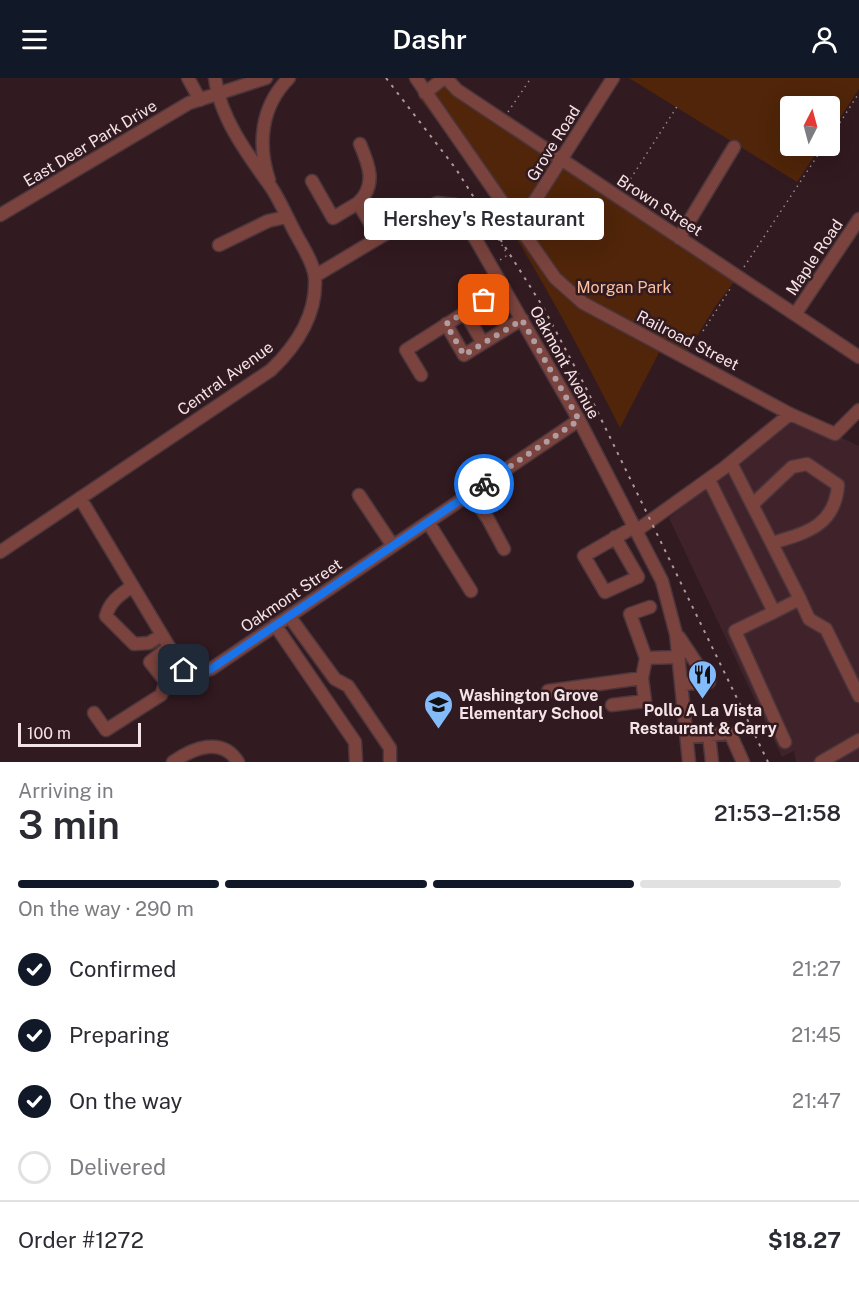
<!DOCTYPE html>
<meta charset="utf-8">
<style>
:root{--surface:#fff;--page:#f7f7f7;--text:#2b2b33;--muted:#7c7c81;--line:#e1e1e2;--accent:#111827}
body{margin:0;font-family:"Public Sans",sans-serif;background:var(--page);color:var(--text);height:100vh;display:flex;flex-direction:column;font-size:22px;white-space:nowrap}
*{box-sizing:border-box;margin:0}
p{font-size:20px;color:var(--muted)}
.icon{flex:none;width:33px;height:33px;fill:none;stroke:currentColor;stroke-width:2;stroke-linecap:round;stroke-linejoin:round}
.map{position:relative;height:684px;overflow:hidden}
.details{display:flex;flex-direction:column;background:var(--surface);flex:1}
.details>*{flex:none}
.needle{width:39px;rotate:6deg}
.fabs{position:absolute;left:780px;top:18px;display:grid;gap:12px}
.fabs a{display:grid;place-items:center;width:60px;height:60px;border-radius:6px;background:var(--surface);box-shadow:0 6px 24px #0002;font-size:30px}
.scale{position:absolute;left:18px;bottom:15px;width:123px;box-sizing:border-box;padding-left:6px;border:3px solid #f5e4e7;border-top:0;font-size:16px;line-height:21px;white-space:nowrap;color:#f5e4e7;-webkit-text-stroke:4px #311a20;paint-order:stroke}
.pin{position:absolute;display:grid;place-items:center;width:51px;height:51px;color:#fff;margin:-26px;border-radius:12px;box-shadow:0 3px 9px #0006}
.courier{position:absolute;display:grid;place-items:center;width:60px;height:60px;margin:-30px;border:4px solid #1a73e8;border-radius:50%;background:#fff;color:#222;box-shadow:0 2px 8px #0007}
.bubble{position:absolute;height:42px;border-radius:6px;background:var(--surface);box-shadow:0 6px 24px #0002;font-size:20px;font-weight:600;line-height:42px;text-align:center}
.headline em{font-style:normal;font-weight:600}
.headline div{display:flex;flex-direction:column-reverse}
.headline{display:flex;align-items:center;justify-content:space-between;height:102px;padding:0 18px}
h1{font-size:39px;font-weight:600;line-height:45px}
.bar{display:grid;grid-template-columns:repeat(4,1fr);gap:9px 6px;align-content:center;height:72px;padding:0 18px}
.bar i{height:8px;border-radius:4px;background:var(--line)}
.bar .active{background:var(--accent)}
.bar p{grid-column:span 4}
.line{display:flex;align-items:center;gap:15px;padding:0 18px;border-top:2px solid var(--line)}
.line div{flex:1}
ol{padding:0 18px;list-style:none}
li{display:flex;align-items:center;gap:18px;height:66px}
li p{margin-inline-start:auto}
li .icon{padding:6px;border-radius:50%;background:var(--accent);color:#fff;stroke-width:4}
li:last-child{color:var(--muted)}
li i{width:33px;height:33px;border:3px solid var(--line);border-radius:50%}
header{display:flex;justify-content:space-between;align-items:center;height:78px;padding:0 18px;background:var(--accent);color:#fff;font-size:27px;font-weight:600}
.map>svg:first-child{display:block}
</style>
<header><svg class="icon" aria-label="menu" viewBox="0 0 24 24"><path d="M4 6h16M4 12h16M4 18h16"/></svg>Dashr<svg class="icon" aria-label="person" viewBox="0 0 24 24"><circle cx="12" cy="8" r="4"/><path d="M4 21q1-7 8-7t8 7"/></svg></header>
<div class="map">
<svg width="859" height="684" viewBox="0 0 859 684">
<rect width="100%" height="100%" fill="#311a20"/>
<path fill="#40232a" d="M 790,336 L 859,368 L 859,684 L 796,684 L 794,673 L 782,679 L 669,440 Z"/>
<path fill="#502509" d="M 629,0 L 859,0 L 859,11 L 830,55 L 830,28 L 790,28 L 790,68 L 821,68 L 797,104 Z
M 444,4 L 737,200 L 714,230 L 687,275 L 664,265 L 620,350 C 561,234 500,121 419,20 Z"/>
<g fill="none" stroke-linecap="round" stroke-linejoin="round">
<defs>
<path id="minor" d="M 188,0 L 200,22
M 416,0 L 555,200 L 583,225 L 790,336 L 835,356 L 859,332
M 446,0 L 457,12 L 859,279
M 425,15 L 444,0
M 269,102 C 257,66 261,28 289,0
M 312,103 L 333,140 L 358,125 L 379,160
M 358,125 C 377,107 369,87 360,66
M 0,137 L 189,25 L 266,0
M 520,146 L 613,0
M 679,160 L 734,69
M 219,167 L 268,143 L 286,139
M 315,198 L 437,125 L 456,127 L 579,342 L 662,503 L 676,556 L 689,684
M 796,235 L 859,141
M 446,246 L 464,277 L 483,265 L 465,235
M 483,265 L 522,241
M 421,297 L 406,272 L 504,210
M 731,385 L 800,521
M 709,402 L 774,534 L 800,521 L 809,541 L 826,551 L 859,618
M 470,415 L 488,441 L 504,471
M 359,417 L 393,468
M 80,420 L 180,587 C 189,598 199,595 211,591 L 579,342
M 753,426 L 792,389 L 807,386 L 838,407 C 835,448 806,455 772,465
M 428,444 L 471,513
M 636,453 L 724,390 L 790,336
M 615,459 L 638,499 L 605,514 L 584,478 L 634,449
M 0,474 L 271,292 C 296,268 317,237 315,200 C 314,186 303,169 297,158 C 288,142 281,124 271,109 C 248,77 220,40 215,0
M 132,508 C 120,517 110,523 106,538 L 134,566 L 149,565 L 162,557
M 650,529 L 630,536 L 646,580 L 679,579
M 774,534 L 735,553 L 785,664
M 289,538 L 335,601 L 348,608 L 390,670 L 390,684
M 275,547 L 355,664 L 356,684
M 679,559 L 709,604 L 683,606
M 169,569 L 150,584 L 166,604 L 184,592
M 548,613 L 642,600
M 612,627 L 645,623 L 642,600 L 646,580
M 94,635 L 106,652 L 161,617 L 166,604
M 709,657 L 712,684
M 688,659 L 730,655 L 743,684
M 173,684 C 193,670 222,658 238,684
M 821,684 L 859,662"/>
</defs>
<use href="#minor" stroke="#4c363c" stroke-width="15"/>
<path stroke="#9c898d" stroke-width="1.5" stroke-dasharray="1.5 4.5" stroke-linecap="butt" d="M 508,34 L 531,0
M 830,60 L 859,15
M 624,111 L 678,27
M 486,141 L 505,172 L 506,178 L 500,182
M 495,155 L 506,147
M 744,189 L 824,68
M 703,253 L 732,208"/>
<use href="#minor" stroke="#7a433d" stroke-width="12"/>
<path stroke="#ad999d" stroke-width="2" stroke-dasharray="3 6" stroke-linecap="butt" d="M 386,0 L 456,91 L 543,229 L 585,308 L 768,684"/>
</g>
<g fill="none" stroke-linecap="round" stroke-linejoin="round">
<path stroke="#b09da1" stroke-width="6" stroke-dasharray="0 10.8" d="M 484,406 L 579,342 L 522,242 L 464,277 L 446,246 L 484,222"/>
<path stroke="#1a73e8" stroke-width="8" d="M 184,592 L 199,595 L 211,591 L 484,406"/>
</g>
<defs>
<symbol id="restaurant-pin" viewBox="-11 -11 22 30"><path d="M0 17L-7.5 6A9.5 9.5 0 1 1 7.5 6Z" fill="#84bcfb" stroke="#311a20"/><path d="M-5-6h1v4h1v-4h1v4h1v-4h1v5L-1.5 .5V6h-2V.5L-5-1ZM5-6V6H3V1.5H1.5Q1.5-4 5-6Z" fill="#111"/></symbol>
<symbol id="school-pin" viewBox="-11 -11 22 30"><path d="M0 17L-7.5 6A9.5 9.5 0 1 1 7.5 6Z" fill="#84bcfb" stroke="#311a20"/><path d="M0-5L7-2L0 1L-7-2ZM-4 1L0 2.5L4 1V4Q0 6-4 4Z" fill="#111"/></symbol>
</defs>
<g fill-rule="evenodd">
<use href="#restaurant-pin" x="686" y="580" width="33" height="45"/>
<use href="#school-pin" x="422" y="610" width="33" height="45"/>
</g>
<g text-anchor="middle" stroke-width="5" stroke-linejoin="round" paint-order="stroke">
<g font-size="16" fill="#f5e4e7" stroke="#311a20">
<text transform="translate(90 65) rotate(-31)" y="6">East Deer Park Drive</text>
<text transform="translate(553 65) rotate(-58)" y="6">Grove Road</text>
<text transform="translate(660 127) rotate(33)" y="6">Brown Street</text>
<text transform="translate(814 179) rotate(-56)" y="6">Maple Road</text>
<text transform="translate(688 262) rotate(27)" y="6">Railroad Street</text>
<text transform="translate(565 284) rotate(61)" y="6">Oakmont Avenue</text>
<text transform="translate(225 300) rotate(-36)" y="6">Central Avenue</text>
<text transform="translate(291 517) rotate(-34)" y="6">Oakmont Street</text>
</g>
<g font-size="16" fill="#fcbf9d" stroke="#311a20">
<text x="624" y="215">Morgan Park</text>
</g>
<g font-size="16" font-weight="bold" fill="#f5e4e7" stroke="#311a20" text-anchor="start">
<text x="459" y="623">Washington Grove<tspan x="459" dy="18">Elementary School</tspan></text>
<text x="703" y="638" text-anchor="middle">Pollo A La Vista<tspan x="703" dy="18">Restaurant &amp; Carry</tspan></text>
</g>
</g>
</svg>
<div class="fabs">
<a><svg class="needle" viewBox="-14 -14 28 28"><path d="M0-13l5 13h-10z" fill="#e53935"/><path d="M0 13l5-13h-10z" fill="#7c7c81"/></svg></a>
</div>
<div class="scale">100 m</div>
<div class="pin" style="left:484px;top:222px;background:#ea580c"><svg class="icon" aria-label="bag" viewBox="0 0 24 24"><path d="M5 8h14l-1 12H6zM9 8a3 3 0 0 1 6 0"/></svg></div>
<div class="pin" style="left:184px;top:592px;background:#1f2937"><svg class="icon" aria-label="home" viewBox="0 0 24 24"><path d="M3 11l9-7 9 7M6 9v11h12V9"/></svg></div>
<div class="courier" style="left:484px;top:406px"><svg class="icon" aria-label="bike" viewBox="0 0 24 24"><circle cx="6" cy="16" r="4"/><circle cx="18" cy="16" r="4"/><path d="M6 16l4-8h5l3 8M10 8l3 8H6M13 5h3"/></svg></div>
<div class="bubble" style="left:364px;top:120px;width:240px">Hershey's Restaurant</div>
</div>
<section class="details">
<div class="headline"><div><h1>3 min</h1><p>Arriving in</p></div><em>21:53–21:58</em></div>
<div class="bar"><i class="active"></i><i class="active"></i><i class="active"></i><i></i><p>On the way · 290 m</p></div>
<ol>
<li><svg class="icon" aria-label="check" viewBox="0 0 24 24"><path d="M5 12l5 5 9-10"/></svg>Confirmed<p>21:27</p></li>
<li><svg class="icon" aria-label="check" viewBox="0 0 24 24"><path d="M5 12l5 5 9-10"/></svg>Preparing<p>21:45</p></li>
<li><svg class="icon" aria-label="check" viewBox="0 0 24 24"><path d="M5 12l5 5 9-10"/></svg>On the way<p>21:47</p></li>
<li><i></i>Delivered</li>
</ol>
<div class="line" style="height:78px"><div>Order #1272</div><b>$18.27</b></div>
</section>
